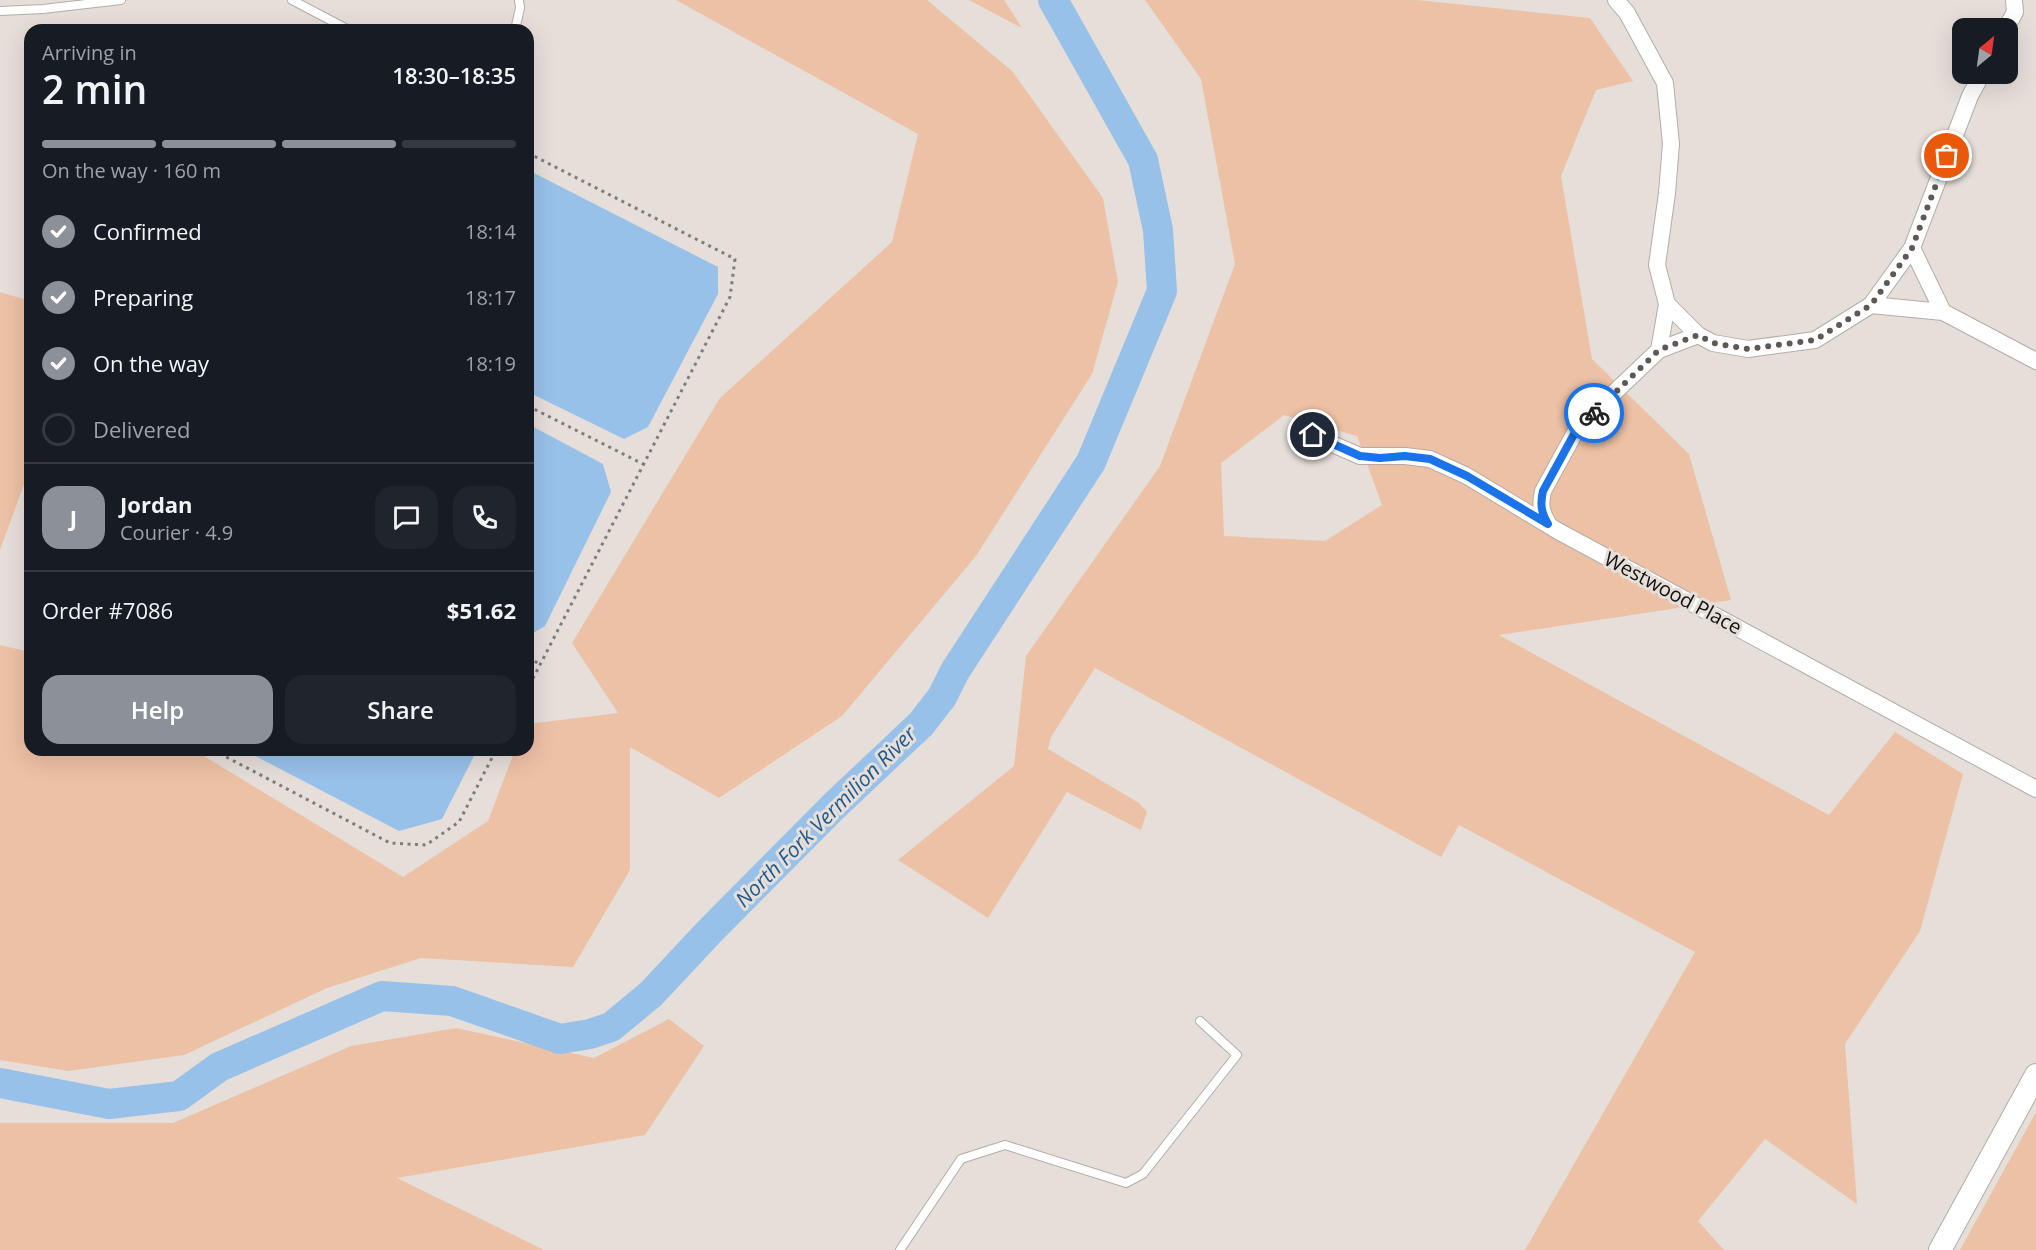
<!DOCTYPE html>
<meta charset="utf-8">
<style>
:root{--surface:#171b24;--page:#20242c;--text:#f1f3f6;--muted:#9ea1a6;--line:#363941;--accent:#8c9099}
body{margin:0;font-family:"Open Sans",sans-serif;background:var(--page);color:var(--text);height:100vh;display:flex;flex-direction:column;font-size:22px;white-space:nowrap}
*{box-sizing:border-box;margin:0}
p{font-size:20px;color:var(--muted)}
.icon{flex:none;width:33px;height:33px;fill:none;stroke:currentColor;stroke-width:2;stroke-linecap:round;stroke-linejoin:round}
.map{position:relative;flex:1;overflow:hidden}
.panel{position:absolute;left:24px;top:24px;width:510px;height:732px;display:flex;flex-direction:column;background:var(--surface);border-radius:18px;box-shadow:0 6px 24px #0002}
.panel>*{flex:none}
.needle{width:39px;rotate:29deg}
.tools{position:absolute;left:1952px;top:18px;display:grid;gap:12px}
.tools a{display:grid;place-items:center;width:66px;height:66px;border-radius:12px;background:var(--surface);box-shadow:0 6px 24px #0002;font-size:30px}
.pin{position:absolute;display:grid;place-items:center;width:51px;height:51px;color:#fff;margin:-26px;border:3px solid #fff;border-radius:50%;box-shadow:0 2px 6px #0007}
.courier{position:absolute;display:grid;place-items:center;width:60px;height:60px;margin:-30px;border:4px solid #1a73e8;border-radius:50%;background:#fff;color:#222;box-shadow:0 2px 8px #0007}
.head em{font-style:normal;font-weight:600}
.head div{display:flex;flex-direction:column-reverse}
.head{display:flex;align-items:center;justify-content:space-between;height:102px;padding:0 18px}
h1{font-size:39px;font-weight:600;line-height:45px}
.bar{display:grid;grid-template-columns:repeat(4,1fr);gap:9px 6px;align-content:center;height:72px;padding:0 18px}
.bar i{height:8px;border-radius:4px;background:var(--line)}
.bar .selected{background:var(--accent)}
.bar p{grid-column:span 4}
.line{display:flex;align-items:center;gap:15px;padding:0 18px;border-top:2px solid var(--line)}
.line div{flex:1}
.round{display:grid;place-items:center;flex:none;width:63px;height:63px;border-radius:18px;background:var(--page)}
ol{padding:0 18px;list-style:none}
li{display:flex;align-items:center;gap:18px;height:66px}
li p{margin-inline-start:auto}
li .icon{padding:6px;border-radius:50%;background:var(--accent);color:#fff;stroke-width:4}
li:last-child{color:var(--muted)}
li i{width:33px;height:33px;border:3px solid var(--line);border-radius:50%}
.primary-button{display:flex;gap:12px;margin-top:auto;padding:12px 18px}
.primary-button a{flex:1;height:69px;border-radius:18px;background:var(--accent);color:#fff;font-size:24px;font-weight:600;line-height:69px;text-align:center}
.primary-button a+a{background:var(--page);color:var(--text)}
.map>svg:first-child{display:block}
</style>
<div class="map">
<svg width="2036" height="1250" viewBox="0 0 2036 1250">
<rect width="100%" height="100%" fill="#e6ded9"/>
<path fill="#edc1a5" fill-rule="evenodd" d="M 676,0 L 927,0 L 1012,71 L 1103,198 L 1118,282 L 1092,374 L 976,556 L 842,716 L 719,798 L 630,747 L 630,870 L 573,967 L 421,958 L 327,988 L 184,1055 L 68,1071 L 0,1060 L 0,645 L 30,652 L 30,750 L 194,750 L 403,877 L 488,821 L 515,750 L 528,750 L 528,724 L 618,713 L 572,643 L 720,398 L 892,242 L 918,134 Z
M 969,0 L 1004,0 L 1022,28 Z
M 1145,0 L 1417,0 L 1590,18 L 1633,81 L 1596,90 L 1561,176 L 1592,359 L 1689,454 L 1731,600 L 1499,635 L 1829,815 L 1895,732 L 1963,774 L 1920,931 L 1845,1044 L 1857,1204 L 1765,1139 L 1698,1221 L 1724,1250 L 1525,1250 L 1695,952 L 1459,825 L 1441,857 L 1095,668 L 1051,737 L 1048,749 L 1139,803 L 1147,812 L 1141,830 L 1067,792 L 988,918 L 898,860 L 1014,766 L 1026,656 L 1160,466 L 1235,264 L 1201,79 ZM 1284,415 L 1357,436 L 1382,505 L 1325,541 L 1224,536 L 1221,463 Z
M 0,292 L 30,301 L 30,468 L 0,550 Z
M 669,1019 L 704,1046 L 645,1135 L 397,1178 L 544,1250 L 0,1250 L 0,1123 L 173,1123 L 351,1046 L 456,1028 L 594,1058 Z
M 2036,1112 L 2036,1250 L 1960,1250 Z"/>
<path fill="#98c1e9" d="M 528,170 L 718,267 L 718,294 L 648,427 L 624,439 L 528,392 Z
M 528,424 L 603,464 L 611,492 L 545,626 L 528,636 Z
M 244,750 L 477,750 L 442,819 L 399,831 Z"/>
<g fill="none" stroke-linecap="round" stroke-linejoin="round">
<path stroke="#98c1e9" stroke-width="30" d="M 0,1083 L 109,1104 L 179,1096 L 219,1067 L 382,996 L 452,1001 L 560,1039 L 590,1034 L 611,1027 L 651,994 L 709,932 L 834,806 L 921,724 L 942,697 L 955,671 L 1091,462 L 1162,291 L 1158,230 L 1143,160 L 1053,0"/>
<defs>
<path id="lane" d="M 292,0 L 349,30
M 0,11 L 43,9 L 121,0
M 515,30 L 520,8 L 519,0
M 900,1250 L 961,1159 L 1005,1145 L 1126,1183 L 1143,1174 L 1237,1055 L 1200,1021"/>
<path id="street" d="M 1616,0 L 1627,13 L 1665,83 L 1671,144 L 1667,193 L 1657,265 L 1667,304 L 1698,335 L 1713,343 L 1748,349 L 1815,340 L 1871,305 L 1943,312 L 2036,361
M 2006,28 L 2015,12 L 2014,0
M 1871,305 L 1912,248
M 1943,312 L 1912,248 L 1970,96 L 1982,74
M 1659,350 L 1667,304
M 1302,431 L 1360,456 L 1405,456 L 1430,459 L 1467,476 L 1558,531 L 2036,789
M 1548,523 C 1541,512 1540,504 1543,491 L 1578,427 L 1659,350 L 1698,335"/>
<path id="secondary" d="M 1940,1250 L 2036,1075"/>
</defs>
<use href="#lane" stroke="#b4aca7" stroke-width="10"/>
<use href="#street" stroke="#b4aca7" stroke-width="18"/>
<use href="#secondary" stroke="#b4aca7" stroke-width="24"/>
<path stroke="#817c78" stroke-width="3" stroke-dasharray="3 4.5" stroke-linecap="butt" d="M 528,153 L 735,259 L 730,297 L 528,688
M 528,406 L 643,464
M 528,658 L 540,664
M 213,750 L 390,843 L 426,845 L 459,822 L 496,750"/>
<use href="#lane" stroke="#fff" stroke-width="8"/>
<use href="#street" stroke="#fff" stroke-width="16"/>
<use href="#secondary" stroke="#fff" stroke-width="22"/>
</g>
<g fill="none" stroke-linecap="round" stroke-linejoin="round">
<path stroke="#5e5956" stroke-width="6" stroke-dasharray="0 10.8" d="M 1594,413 L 1659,350 L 1698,335 L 1713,343 L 1748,349 L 1815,340 L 1871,305 L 1912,248 L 1947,156"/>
<path stroke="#1a73e8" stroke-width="8" d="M 1313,435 L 1360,456 L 1380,458 L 1405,456 L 1430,459 L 1467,476 L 1548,524 C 1541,512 1540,504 1543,491 L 1578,427 L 1594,413"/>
</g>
<g text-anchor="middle" stroke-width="6" stroke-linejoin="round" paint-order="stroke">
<g font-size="20" fill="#141210" stroke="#e6ded9">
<text transform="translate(1673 593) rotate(28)" y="7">Westwood Place</text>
</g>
<g font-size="21" font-style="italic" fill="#1f5a8d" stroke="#e6ded9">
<text transform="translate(826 817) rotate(-45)" y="7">North Fork Vermilion River</text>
</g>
</g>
</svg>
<div class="tools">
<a><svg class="needle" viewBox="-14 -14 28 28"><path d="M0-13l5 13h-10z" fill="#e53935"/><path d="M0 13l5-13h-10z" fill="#9ea1a6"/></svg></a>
</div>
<div class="pin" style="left:1947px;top:156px;background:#ea580c"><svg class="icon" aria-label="bag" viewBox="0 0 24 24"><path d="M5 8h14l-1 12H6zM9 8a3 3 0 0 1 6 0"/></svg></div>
<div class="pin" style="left:1313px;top:435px;background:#1f2937"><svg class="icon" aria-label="home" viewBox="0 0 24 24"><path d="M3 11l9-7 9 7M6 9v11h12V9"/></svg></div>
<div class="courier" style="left:1594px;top:413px"><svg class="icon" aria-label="bike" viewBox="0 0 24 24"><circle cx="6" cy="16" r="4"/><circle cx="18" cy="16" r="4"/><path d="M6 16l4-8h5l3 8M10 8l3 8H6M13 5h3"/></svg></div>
<section class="panel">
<div class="head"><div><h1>2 min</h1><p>Arriving in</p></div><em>18:30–18:35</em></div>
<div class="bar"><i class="selected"></i><i class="selected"></i><i class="selected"></i><i></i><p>On the way · 160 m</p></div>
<ol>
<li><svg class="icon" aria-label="check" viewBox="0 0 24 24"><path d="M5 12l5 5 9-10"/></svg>Confirmed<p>18:14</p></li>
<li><svg class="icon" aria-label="check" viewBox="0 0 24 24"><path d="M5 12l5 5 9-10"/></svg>Preparing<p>18:17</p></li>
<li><svg class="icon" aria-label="check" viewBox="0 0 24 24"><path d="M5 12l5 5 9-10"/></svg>On the way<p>18:19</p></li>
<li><i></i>Delivered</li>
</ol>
<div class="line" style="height:108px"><b class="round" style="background:var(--accent);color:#fff">J</b><div><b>Jordan</b><p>Courier · 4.9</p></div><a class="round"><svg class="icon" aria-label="chat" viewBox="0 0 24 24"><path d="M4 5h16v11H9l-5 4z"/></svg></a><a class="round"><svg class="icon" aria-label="phone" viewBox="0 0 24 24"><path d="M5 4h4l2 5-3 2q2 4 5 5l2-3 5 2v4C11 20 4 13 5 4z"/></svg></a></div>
<div class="line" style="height:78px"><div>Order #7086</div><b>$51.62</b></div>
<div class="primary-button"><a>Help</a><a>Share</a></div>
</section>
</div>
